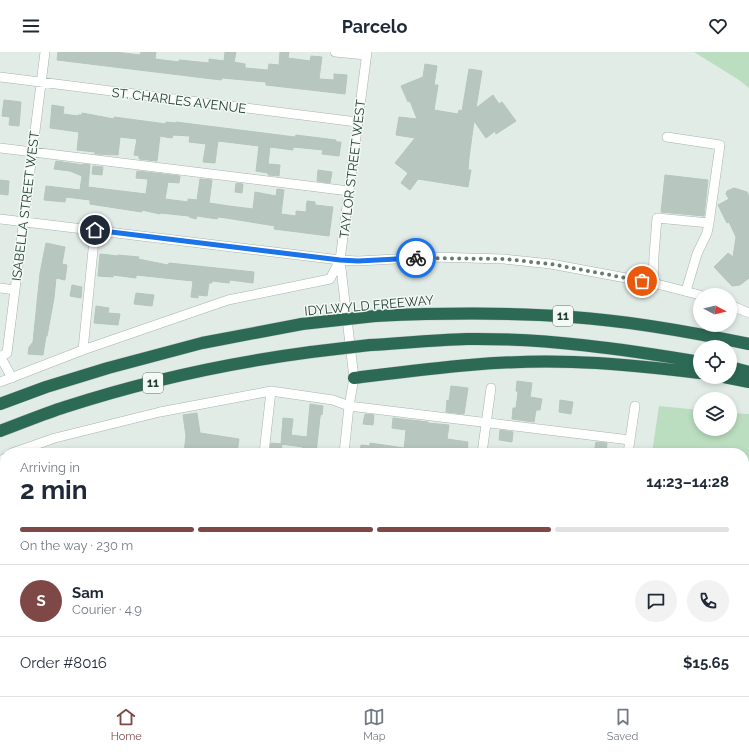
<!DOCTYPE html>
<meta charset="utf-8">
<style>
:root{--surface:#fff;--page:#f2f2f3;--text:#1f2937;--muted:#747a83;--line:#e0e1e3;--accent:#7e4846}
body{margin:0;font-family:Raleway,sans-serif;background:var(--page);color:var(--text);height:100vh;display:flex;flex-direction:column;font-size:15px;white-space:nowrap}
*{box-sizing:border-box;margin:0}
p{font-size:13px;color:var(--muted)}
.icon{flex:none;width:22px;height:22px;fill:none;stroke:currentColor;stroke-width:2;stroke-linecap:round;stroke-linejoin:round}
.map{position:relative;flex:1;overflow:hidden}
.details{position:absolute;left:0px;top:396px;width:749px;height:248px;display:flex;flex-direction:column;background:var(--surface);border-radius:16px 16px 0 0;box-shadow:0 2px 6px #0003}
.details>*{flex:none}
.needle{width:26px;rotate:97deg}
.fabs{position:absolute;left:693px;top:236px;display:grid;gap:8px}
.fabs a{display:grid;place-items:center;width:44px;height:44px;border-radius:50%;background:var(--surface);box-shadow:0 2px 6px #0003;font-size:20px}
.pin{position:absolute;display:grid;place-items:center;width:34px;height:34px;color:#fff;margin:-17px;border:2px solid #fff;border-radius:50%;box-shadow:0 1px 4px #0007}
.courier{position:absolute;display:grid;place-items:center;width:40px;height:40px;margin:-20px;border:3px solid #1a73e8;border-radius:50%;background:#fff;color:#222;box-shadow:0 1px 5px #0007}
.head em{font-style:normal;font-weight:700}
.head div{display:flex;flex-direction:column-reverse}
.head{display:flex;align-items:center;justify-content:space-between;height:68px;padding:0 20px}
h1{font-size:26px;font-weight:700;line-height:30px}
.bar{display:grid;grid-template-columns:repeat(4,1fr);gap:6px 4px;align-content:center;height:48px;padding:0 20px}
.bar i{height:5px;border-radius:3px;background:var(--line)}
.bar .selected{background:var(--accent)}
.bar p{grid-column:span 4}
.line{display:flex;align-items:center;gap:10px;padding:0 20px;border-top:1px solid var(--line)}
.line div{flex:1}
.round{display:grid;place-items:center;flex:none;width:42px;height:42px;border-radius:21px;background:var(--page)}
header{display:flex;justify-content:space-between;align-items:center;height:52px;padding:0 20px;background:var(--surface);font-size:18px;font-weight:700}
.tab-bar{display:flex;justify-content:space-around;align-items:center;height:56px;border-top:1px solid var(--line);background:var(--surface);font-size:11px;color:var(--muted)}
.tab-bar a{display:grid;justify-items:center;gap:2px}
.tab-bar .selected{color:var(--accent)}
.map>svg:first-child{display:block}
</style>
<header><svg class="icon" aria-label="menu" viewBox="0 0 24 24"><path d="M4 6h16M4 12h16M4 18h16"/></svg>Parcelo<svg class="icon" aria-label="heart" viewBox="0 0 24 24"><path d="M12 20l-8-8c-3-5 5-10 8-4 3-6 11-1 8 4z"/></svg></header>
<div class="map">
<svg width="749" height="644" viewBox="0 0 749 644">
<rect width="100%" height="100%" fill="#e2ece7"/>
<path fill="#bbdec0" d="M 694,0 L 749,0 L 749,36 L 739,28 Z
M 659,354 L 700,358 L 700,377 L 730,377 L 730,361 L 749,362 L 749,610 L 744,609 L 744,401 L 652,401 Z"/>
<path fill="#b7c7bf" stroke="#b4c6bd" d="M 58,0 L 115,0 L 140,3 L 141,0 L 156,0 L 155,7 L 179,10 L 179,8 L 209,11 L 209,7 L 224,9 L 225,0 L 236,0 L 234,10 L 245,12 L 245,16 L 268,18 L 269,12 L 279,13 L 280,0 L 289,0 L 288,6 L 310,9 L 311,4 L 322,5 L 319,27 L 334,28 L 334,22 L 347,23 L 345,42 L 266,33 L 266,30 L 222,26 L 221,28 L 57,8 Z
M 425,12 L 437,14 L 434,33 L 438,33 L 434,58 L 458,62 L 459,58 L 462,59 L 469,17 L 482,19 L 476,56 L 493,43 L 499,52 L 502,50 L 516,69 L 496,82 L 495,79 L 486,86 L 474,69 L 469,106 L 468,118 L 471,118 L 468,135 L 418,127 L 410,138 L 401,131 L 408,121 L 395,111 L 415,86 L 396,83 L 399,65 L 417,67 L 410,49 L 408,50 L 401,34 L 423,25 Z
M 4,48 L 21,50 L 19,74 L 9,73 L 10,65 L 2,64 Z
M 52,53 L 64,55 L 63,62 L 78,64 L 78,63 L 82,63 L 82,61 L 114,67 L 114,65 L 166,72 L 166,70 L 176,71 L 176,70 L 295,85 L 296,83 L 336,88 L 336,90 L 341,90 L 339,104 L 322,102 L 323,98 L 293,95 L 293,98 L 270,95 L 268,112 L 280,113 L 279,124 L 268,123 L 268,121 L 256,119 L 259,94 L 218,89 L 215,111 L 203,110 L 206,92 L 189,90 L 190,84 L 173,83 L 172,86 L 160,84 L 157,109 L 139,107 L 139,104 L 134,103 L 137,87 L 120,85 L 118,103 L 95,102 L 95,100 L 77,98 L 79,80 L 50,76 Z
M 56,109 L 83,113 L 83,112 L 90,113 L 88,135 L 146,142 L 148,127 L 136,126 L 137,119 L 180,124 L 179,131 L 168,130 L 165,147 L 188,150 L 188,147 L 197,148 L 200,127 L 212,128 L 209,151 L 229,154 L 253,157 L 255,140 L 276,144 L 277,137 L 284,138 L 281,162 L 296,164 L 296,159 L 306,160 L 307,149 L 315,150 L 315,153 L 333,155 L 329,184 L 274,177 L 275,174 L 226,166 L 218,165 L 217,167 L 197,164 L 196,167 L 189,165 L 189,164 L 161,161 L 160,162 L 142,158 L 142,160 L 122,157 L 90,152 L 90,148 L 66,145 L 65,150 L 44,148 L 46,134 L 80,138 L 82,124 L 70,119 L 54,117 Z
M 93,114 L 103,115 L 102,123 L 92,122 Z
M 318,118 L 332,120 L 330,131 L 317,129 Z
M 665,123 L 708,128 L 704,164 L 661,160 Z
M 0,128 L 9,129 L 8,143 L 0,142 Z
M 236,131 L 243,132 L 242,141 L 235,140 Z
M 734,136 L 747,140 L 749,144 L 749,226 L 740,233 L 732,234 L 714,215 L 728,201 L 733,205 L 736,185 L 729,170 L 727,171 L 718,153 L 729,147 L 726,142 L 727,139 Z
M 46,191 L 65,195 L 62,212 L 67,213 L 65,228 L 56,226 L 54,246 L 47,284 L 46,284 L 43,303 L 28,302 L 29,295 L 33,290 L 40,221 Z
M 100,202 L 118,204 L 118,203 L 139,205 L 138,207 L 168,213 L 169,211 L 254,220 L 253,231 L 230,228 L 229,231 L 212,229 L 212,231 L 209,231 L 207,244 L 198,243 L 198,246 L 191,245 L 193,229 L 136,223 L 136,226 L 113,223 L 113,225 L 98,224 Z
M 72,233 L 82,235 L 81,246 L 70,244 Z
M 136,241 L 154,243 L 152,254 L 134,252 Z
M 96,254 L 109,256 L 108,261 L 120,262 L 118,273 L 94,271 Z
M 517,329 L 532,331 L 530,345 L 542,347 L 540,358 L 536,358 L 534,370 L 512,367 L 513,356 L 516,356 L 518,340 L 516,339 Z
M 451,334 L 468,336 L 464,362 L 446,360 L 447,348 L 449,349 Z
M 560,348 L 573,350 L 571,362 L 559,360 Z
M 310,352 L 323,354 L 322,363 L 321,362 L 320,365 L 316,401 L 302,401 L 303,395 L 281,392 L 283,366 L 293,367 L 291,383 L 307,385 Z
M 197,361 L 200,381 L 239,387 L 237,401 L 184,401 L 186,384 L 183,363 Z
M 365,362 L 374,363 L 373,373 L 363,372 Z
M 393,366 L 428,370 L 428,371 L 449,373 L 447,387 L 468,390 L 467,401 L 360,401 L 361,393 L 370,394 L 370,391 L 404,396 L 404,398 L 406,378 L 392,376 Z
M 500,378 L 513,380 L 512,390 L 499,388 Z
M 596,390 L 607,391 L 606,401 L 594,401 Z
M 271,391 L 282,392 L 281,400 L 270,398 Z"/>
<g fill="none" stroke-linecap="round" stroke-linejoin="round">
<defs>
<path id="minor" d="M 335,0 L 366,3
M 0,25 L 357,70
M 667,85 L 720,93 L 709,171 L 707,181 L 697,202 L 686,239
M 0,96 L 349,139
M 0,167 L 340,208 L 358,209 L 433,205 L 504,207 L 551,212 L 653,231 L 700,243
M 653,231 L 654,203 L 657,166 L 709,171
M 0,236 L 15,238
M 730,253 L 749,261
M 83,298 L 95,178
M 0,304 L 12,326
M 0,305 L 7,301 L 45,0
M 0,330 L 83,298 L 228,248 L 330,227 L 340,208
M 12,401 L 55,386 L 160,360 L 271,339
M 264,401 L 271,339 L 333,348 L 349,354 L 630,388
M 344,401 L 349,354 L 354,326 L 340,208 L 367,0
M 482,401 L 491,336
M 628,401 L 635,354
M 0,409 L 5,406
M 0,486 L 5,487
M 0,556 L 5,557
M 0,628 L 5,629
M 744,628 L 749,628
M 91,639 L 132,644
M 234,644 L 235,639
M 313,644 L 314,639
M 391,644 L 392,639
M 590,644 L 591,639"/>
<path id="highway" d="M 375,264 C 441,261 506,260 572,265 C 632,269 691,280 749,292
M 370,293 C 403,291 435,288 467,287 C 545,286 623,297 700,310
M 730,315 L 749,320
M 724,325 L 749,330
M 354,326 C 426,317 499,307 573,310 C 615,311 658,316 700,321
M 0,352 L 46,335 L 108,316 L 202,291 L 302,272
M 0,379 C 22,371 43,362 65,355 C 145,329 228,311 311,300"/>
</defs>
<use href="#minor" stroke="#a5b4ad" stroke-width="10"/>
<use href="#highway" stroke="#c1c9c6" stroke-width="13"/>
<use href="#minor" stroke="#fff" stroke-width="9"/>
<use href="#highway" stroke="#2d6a56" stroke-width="12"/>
<defs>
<path id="highway-bridge" d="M 302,272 L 375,264
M 311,300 L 370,293"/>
</defs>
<use href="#highway-bridge" stroke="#c1c9c6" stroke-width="13" stroke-linecap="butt"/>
<use href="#highway-bridge" stroke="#2d6a56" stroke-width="12"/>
</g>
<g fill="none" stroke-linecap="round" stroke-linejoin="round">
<path stroke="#657b72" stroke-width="4" stroke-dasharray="0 7.2" d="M 416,206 L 504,207 L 551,212 L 642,229"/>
<path stroke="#1a73e8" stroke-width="5" d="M 95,178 L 340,208 L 358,209 L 416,206"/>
</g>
<g text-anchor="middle" stroke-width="3" stroke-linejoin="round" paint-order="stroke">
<g fill="#f3f9f5" stroke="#61766d" stroke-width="1">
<rect x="553" y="254" width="20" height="20" rx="3"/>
<rect x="143" y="321" width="20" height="20" rx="3"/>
</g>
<g font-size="12" font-weight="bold" fill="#223e33">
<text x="563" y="268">11</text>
<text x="153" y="335">11</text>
</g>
<g font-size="13" fill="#223e33" stroke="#f3f9f5">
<text transform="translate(179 48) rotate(7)" y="5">ST. CHARLES AVENUE</text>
<text transform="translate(352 117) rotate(-83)" y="5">TAYLOR STREET WEST</text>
<text transform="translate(25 154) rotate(-83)" y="5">ISABELLA STREET WEST</text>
<text transform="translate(369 253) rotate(-5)" y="5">IDYLWYLD FREEWAY</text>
</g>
</g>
</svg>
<div class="fabs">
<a><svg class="needle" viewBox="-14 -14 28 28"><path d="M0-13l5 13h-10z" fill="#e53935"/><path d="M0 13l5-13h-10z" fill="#747a83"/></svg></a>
<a><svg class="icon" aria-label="locate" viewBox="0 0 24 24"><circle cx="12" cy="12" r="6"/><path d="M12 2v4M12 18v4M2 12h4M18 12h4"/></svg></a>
<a><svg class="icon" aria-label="layers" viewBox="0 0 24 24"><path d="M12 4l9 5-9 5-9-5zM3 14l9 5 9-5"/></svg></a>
</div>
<div class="pin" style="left:642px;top:229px;background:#ea580c"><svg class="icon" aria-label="bag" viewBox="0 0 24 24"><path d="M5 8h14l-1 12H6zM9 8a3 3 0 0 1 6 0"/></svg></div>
<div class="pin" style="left:95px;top:178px;background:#1f2937"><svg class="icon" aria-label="home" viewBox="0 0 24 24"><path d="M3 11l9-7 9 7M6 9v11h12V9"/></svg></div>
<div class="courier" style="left:416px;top:206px"><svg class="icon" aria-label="bike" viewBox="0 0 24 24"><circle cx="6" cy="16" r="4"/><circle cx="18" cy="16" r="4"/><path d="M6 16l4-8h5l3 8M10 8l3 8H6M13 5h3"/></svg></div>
<section class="details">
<div class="head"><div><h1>2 min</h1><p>Arriving in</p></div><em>14:23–14:28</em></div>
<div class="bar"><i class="selected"></i><i class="selected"></i><i class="selected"></i><i></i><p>On the way · 230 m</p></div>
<div class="line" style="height:72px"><b class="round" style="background:var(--accent);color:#fff">S</b><div><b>Sam</b><p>Courier · 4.9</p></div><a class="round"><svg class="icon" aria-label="chat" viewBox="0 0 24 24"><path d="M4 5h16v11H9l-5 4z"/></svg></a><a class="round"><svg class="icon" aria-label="phone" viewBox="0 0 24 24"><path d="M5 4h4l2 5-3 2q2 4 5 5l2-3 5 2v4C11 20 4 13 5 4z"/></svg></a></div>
<div class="line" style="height:52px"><div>Order #8016</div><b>$15.65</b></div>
</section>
</div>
<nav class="tab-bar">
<a class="selected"><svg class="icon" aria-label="home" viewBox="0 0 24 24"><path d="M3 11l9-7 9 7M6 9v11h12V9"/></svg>Home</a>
<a><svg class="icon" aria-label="map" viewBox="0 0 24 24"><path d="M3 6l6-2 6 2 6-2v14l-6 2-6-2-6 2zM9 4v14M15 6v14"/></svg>Map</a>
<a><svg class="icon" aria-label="saved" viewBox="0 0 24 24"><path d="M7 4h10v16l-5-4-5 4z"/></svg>Saved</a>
</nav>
